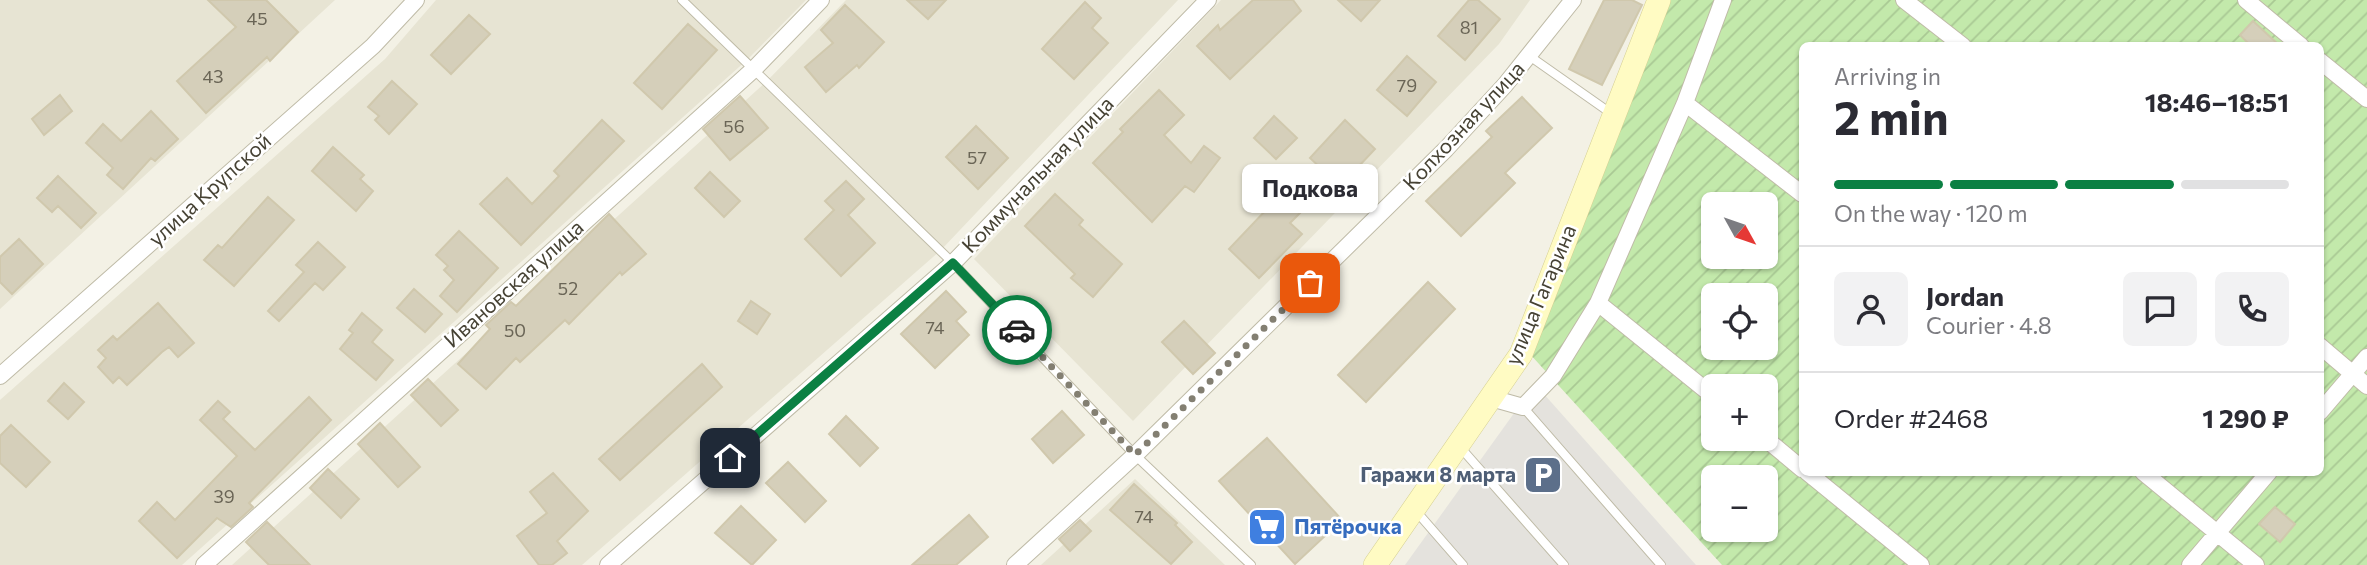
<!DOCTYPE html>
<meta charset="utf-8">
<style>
:root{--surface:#fff;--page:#f2f2f3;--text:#2b2b33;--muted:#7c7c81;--line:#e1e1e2;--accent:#0b8043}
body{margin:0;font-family:Commissioner,sans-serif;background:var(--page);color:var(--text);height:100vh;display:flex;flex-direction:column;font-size:26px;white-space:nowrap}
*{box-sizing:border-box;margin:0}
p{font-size:23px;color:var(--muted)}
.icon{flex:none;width:38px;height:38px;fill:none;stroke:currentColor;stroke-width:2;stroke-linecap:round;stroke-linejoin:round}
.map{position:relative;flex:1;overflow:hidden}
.sheet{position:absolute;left:1799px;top:42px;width:525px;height:434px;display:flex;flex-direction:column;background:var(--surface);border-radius:10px;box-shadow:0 2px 5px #0004}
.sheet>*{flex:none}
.needle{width:46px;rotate:130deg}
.buttons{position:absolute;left:1701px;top:192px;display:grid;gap:14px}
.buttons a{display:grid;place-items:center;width:77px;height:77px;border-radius:10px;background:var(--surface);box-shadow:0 2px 5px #0004;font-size:35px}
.pin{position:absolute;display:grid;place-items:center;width:60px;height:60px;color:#fff;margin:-30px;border-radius:14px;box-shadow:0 4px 10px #0006}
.courier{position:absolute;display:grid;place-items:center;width:70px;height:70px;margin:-35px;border:5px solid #0b8043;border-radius:50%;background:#fff;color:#222;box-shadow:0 2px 9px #0007}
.bubble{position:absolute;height:49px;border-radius:10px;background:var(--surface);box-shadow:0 2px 5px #0004;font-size:23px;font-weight:700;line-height:49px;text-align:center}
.headline em{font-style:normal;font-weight:700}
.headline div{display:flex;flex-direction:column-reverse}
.headline{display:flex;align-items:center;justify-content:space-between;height:119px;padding:0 35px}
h1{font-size:46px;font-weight:700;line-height:52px}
.bar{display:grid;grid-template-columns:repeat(4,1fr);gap:10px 7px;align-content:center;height:84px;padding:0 35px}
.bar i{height:9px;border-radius:5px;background:var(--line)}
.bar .active{background:var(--accent)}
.bar p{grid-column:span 4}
.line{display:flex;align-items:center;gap:18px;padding:0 35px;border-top:2px solid var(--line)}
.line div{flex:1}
.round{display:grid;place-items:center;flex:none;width:74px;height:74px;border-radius:10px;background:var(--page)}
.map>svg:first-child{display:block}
</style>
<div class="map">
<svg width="2367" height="565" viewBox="0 0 2367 565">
<defs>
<pattern id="garden-furrows" width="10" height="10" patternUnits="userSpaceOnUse" patternTransform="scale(1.75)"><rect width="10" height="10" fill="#c3e9ab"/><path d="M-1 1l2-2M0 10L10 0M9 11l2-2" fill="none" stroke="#a9c994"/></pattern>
</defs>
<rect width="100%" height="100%" fill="#f3f1e5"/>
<path fill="#e7e4d3" d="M 0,0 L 335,0 L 0,309 Z
M 436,0 L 806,0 L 748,59 L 182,565 L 0,565 L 0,400 L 385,59 Z
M 846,0 L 1178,0 L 941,250 L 582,565 L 232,565 L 766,82 Z
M 1221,0 L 1530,0 L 1499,44 L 1133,421 L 974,259 Z
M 1135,479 L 1225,565 L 1041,565 Z"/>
<path fill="url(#garden-furrows)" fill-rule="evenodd" d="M 1666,0 L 2367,0 L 2367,565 L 1722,565 L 1529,353 ZM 1802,46 L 2320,46 L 2320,472 L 1802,472 ZM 1713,205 L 1766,205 L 1766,257 L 1713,257 ZM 1713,296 L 1766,296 L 1766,348 L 1713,348 ZM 1713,387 L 1766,387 L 1766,439 L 1713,439 ZM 1713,478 L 1766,478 L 1766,530 L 1713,530 Z"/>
<path fill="#e4e2dd" d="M 1535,384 L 1696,565 L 1405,565 Z"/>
<path fill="#d5cfba" stroke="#d0c8ad" stroke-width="2" d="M 208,0 L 266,0 L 298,32 L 270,61 L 267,57 L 206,113 L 177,81 L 236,27 Z
M 907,0 L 946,0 L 928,19 Z
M 1253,0 L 1293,0 L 1301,11 L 1230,79 L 1197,46 L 1218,25 L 1220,30 Z
M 1338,0 L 1380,0 L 1361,21 Z
M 1469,0 L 1478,0 L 1500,19 L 1465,60 L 1438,36 Z
M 1604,0 L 1632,0 L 1642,5 L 1602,85 L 1569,69 Z
M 1085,2 L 1101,18 L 1092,28 L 1108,43 L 1074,79 L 1042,49 Z
M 845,5 L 884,42 L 859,68 L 857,65 L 826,92 L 805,67 L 833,43 L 821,30 Z
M 469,15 L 490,34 L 451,74 L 431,55 Z
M 2253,21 L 2280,46 L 2251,46 L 2240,35 Z
M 688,24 L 717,50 L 662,109 L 634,83 Z
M 1407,56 L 1436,82 L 1407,116 L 1377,90 Z
M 392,81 L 417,104 L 389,134 L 375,120 L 379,116 L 368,107 Z
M 1159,90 L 1184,115 L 1164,135 L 1191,163 L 1204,146 L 1220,158 L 1194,192 L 1185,186 L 1152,222 L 1093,163 L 1123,132 L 1120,129 Z
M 60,95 L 72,111 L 44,135 L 32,119 Z
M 740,96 L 768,128 L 730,160 L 703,129 Z
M 1522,97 L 1552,128 L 1505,173 L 1515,183 L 1461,236 L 1426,201 L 1492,137 L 1486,131 Z
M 151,111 L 178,139 L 155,161 L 151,158 L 123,189 L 107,175 L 113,168 L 86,143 L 103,124 L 121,141 Z
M 1274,116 L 1297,138 L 1276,159 L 1254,138 Z
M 602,120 L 624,141 L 521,245 L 480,204 L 507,178 L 532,204 L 559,176 L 554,171 Z
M 1345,120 L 1375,149 L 1340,186 L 1310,158 Z
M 976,126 L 1008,158 L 978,189 L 946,157 Z
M 333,147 L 364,175 L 360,179 L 373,191 L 356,211 L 312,171 Z
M 710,172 L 740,201 L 724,217 L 695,188 Z
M 58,176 L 96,213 L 81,228 L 58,206 L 52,212 L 37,198 Z
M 846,181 L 864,199 L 848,215 L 875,243 L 841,276 L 805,239 L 834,210 L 825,201 Z
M 1285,190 L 1305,208 L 1290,223 L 1302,234 L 1259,278 L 1229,249 Z
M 1055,194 L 1083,220 L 1079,225 L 1122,264 L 1093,297 L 1071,278 L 1075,274 L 1025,226 Z
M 268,197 L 294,220 L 234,286 L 204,260 L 218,245 L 222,248 Z
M 609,214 L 646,254 L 622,275 L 620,272 L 569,324 L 565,320 L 520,362 L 516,358 L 486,389 L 458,364 L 490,329 L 486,325 L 511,302 L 516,306 Z
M 459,231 L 498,268 L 457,312 L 440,296 L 454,280 L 444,270 L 448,266 L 436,255 Z
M 19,239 L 43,264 L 12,294 L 0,282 L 0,257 Z
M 318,242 L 345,267 L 323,290 L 315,283 L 279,321 L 268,311 L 304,272 L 296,265 Z
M 1428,282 L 1455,309 L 1366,402 L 1338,375 Z
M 414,289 L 442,314 L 425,332 L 397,308 Z
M 946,291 L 966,312 L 956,321 L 969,335 L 935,368 L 901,334 Z
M 751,301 L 770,314 L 757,334 L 738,321 Z
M 158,303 L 194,343 L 178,357 L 169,347 L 162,352 L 127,385 L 119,377 L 113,383 L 98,367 L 106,358 L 98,350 L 113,336 L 117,340 Z
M 362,313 L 382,330 L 372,342 L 393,360 L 376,380 L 340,349 L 353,333 L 349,330 Z
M 1184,321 L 1215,353 L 1193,374 L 1162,342 Z
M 702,364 L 722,387 L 620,480 L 599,459 Z
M 428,379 L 458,410 L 441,426 L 411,395 Z
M 64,383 L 84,402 L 68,419 L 48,401 Z
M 309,397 L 331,420 L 249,503 L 253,507 L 231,527 L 217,518 L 177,558 L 139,521 L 157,502 L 175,520 L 237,456 L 200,420 L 218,401 L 230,412 L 223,419 L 255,450 Z
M 1062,411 L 1084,435 L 1053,463 L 1032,439 Z
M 846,416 L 878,448 L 860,466 L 829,434 Z
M 380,423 L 420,467 L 398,487 L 358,444 Z
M 11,425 L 50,462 L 26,487 L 0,463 L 0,436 Z
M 1267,438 L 1342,520 L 1295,564 L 1219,481 Z
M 788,462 L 826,501 L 805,522 L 766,483 Z
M 328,469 L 359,499 L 341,518 L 310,488 Z
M 553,473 L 588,511 L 557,541 L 567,553 L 552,565 L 539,565 L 517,536 L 547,513 L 530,492 Z
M 1134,484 L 1177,523 L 1175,525 L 1192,542 L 1171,564 L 1110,510 Z
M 741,506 L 776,540 L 752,565 L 715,533 Z
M 2275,507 L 2295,524 L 2280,542 L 2259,524 Z
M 969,515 L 988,537 L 956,565 L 912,565 Z
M 1080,520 L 1091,531 L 1070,551 L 1059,539 Z
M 267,522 L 310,565 L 269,565 L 246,542 Z"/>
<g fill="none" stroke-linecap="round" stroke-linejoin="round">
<defs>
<path id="service" d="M 682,0 L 953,263 L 1135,455 L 1251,565
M 1528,55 L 1612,114
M 1523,407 L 1661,565
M 1460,447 L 1564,565
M 1416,511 L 1463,565"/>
<path id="minor" d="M 1723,0 L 1685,103 L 1802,194
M 1904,0 L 1963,46
M 2246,0 L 2301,46
M 2320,61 L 2367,99
M 1685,103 L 1598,303 L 1713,396
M 2320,346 L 2367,386
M 0,376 L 373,46 L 416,0
M 1491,398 L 1523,407 L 1553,376 L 1598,303
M 2320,412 L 2367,357
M 1766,439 L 1802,469
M 1807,472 L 1921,565
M 2143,472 L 2256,565
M 204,565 L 754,69 L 821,0
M 608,565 L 953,263 L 1208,0
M 1015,565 L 1135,455 L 1446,149 L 1505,85 L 1573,0
M 2190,565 L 2269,472"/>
<path id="secondary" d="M 1375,565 L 1521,354 L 1659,0"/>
</defs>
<use href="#service" stroke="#bfbba7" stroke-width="10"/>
<use href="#minor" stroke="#bfbba7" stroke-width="18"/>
<use href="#secondary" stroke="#d5cf92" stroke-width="24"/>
<use href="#service" stroke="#fff" stroke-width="8"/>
<use href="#minor" stroke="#fff" stroke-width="16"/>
<use href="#secondary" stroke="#fffbc3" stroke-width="23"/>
</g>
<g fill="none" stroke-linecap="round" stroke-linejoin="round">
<path stroke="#837f72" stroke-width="7" stroke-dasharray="0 12.6" d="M 1017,330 L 1135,455 L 1310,283"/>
<path stroke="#0b8043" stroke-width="9" d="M 730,458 L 953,263 L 1017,330"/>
</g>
<defs>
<symbol id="parking-square" viewBox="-11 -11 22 22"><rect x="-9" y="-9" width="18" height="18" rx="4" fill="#5c6f8a" stroke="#fff"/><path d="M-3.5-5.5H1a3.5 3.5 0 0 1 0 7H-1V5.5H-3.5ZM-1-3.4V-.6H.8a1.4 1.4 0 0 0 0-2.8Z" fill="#fff"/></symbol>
<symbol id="supermarket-square" viewBox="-11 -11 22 22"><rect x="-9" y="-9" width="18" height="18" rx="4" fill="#3f7fe0" stroke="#fff"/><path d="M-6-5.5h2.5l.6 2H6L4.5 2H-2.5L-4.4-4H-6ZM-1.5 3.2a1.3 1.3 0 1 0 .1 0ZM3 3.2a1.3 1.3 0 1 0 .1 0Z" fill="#fff"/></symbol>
</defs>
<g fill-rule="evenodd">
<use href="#parking-square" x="1521" y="453" width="44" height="44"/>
<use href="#supermarket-square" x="1245" y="505" width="44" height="44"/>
</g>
<g text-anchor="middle" stroke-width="5" stroke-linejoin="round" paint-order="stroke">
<g font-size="18" fill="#6a6556">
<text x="257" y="25">45</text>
<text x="1469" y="34">81</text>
<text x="213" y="83">43</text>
<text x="1407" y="92">79</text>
<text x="734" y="133">56</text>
<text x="977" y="164">57</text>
<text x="568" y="295">52</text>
<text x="935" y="334">74</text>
<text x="515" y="337">50</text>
<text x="224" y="503">39</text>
<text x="1144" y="523">74</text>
</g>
<g font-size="21" fill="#464234" stroke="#fff">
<text transform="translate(1464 126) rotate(-47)" y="7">Колхозная улица</text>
<text transform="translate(1038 175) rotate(-46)" y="7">Коммунальная улица</text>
<text transform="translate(210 190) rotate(-42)" y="7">улица Крупской</text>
<text transform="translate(514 284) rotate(-42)" y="7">Ивановская улица</text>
<text transform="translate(1541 295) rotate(-67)" y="7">улица Гагарина</text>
</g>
<g font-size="21" font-weight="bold" fill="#4e5e75" stroke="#fff" text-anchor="end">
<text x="1516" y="482">Гаражи 8 марта</text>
</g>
<g font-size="21" font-weight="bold" fill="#366cbe" stroke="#fff" text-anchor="start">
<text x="1294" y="534">Пятёрочка</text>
</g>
</g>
</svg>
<div class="buttons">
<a><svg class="needle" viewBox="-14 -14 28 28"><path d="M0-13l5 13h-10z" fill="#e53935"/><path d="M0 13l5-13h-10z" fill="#7c7c81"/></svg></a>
<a><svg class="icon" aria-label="locate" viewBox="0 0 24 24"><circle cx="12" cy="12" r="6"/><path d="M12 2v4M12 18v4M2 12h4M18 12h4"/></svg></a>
<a>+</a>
<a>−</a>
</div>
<div class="pin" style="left:1310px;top:283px;background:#ea580c"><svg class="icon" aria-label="bag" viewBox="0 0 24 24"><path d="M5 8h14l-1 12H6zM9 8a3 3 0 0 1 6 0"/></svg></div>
<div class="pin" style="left:730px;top:458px;background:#1f2937"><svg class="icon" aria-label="home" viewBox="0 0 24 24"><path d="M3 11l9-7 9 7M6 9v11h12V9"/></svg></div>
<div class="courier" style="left:1017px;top:330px"><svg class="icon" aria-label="car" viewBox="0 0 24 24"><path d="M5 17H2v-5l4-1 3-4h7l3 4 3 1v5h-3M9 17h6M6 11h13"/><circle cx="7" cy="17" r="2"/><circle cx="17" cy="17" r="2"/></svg></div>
<div class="bubble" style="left:1242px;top:164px;width:136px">Подкова</div>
<section class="sheet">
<div class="headline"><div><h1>2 min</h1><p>Arriving in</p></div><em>18:46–18:51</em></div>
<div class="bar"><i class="active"></i><i class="active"></i><i class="active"></i><i></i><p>On the way · 120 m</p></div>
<div class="line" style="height:126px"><a class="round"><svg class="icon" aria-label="person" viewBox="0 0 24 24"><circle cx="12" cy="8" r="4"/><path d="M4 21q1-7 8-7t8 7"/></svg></a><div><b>Jordan</b><p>Courier · 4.8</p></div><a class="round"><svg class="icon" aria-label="chat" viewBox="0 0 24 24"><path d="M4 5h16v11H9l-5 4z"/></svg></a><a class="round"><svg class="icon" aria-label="phone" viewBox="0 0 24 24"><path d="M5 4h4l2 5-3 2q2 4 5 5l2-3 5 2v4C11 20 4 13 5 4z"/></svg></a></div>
<div class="line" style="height:91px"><div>Order #2468</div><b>1 290 ₽</b></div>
</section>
</div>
